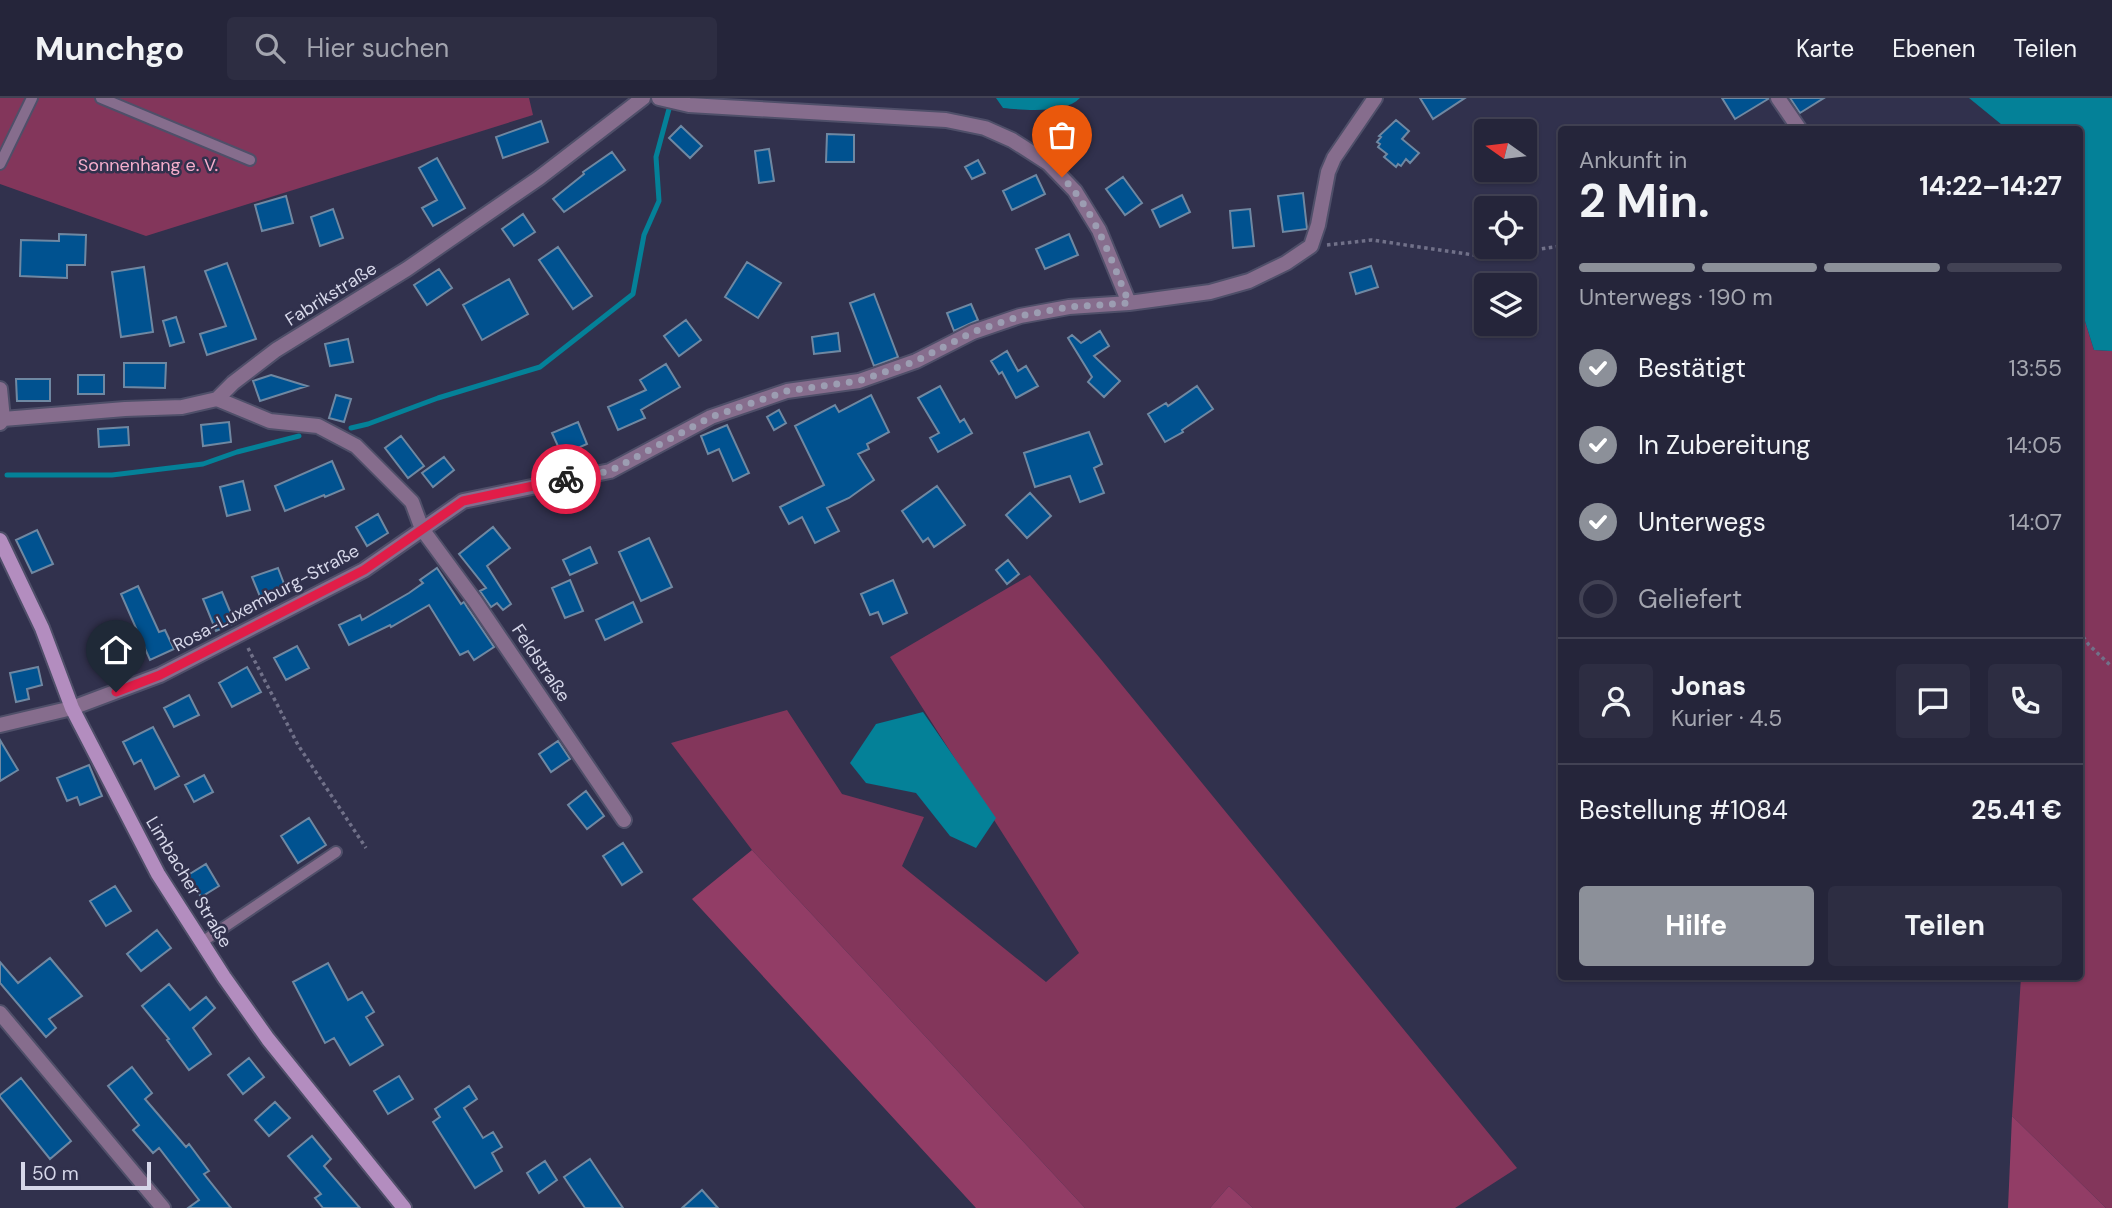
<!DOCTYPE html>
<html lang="de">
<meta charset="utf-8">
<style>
:root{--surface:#25253a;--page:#2d2d42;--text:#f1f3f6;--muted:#a3a5af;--line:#424254;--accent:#8c9099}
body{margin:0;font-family:"DM Sans",sans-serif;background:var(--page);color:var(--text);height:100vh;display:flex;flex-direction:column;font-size:26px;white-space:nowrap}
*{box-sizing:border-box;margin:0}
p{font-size:23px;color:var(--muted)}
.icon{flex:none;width:38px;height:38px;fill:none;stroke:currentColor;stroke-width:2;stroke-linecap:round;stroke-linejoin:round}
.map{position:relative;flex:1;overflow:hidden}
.panel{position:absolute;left:1558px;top:28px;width:525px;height:854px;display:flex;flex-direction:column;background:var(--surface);border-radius:7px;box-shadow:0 2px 5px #0004,0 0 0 2px var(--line)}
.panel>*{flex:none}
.needle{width:46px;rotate:284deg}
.controls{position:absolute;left:1474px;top:21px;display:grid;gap:14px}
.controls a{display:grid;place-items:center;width:63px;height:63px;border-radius:7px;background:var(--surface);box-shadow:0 2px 5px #0004,0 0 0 2px var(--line);font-size:35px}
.scale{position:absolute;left:21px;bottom:18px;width:130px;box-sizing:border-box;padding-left:7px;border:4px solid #d6d7e9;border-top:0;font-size:19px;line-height:24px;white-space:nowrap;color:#d6d7e9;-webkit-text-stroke:5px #31314d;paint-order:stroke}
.pin{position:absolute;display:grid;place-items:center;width:60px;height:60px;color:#fff;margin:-72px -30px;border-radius:50% 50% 50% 0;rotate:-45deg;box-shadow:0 0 7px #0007}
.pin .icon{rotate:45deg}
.courier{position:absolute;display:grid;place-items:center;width:70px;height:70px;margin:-35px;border:5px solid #e11d48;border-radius:50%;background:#fff;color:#222;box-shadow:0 2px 9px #0007}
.head em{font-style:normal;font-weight:700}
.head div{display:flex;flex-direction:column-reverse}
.head{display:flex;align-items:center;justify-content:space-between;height:119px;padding:0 21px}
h1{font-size:46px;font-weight:700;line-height:52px}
.bar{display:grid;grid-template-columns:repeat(4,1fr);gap:10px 7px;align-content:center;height:84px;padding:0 21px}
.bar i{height:9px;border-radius:5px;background:var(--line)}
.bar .selected{background:var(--accent)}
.bar p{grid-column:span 4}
.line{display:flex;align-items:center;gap:18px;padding:0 21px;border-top:2px solid var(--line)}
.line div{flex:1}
.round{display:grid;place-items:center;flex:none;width:74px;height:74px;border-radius:7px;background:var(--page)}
ol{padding:0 21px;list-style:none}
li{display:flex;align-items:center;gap:21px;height:77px}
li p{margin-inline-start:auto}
li .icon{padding:7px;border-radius:50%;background:var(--accent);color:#fff;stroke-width:4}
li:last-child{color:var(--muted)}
li i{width:38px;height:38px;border:4px solid var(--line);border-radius:50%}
.cta{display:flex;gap:14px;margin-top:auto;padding:14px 21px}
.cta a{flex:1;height:80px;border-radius:7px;background:var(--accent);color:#fff;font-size:28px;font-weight:700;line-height:80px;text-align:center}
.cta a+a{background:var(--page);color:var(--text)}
header{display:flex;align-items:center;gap:42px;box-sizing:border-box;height:98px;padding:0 35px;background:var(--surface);border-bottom:2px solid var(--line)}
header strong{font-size:33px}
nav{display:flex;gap:38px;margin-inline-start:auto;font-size:24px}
.search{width:490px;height:63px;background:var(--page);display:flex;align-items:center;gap:18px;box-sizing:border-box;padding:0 24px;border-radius:7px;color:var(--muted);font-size:26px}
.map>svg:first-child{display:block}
</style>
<header>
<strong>Munchgo</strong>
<div class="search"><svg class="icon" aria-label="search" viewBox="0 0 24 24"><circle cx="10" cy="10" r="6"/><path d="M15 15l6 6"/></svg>Hier suchen</div>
<nav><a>Karte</a><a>Ebenen</a><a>Teilen</a></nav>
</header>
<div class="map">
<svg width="2112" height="1110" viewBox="0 0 2112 1110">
<rect width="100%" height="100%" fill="#31314d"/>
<path fill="#83365b" d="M 0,0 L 529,0 L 533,17 L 146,138 L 0,86 Z
M 2079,204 L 2094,252 L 2112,253 L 2112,1110 L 2106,1110 L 2012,1018 L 2021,879 L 2079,878 Z
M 1030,477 L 1099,559 L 1517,1070 L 1455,1110 L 1253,1110 L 1229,1088 L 1210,1110 L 1085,1110 L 752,752 L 671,645 L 787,612 L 842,696 L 924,719 L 902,768 L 1046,884 L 1079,855 L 890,559 Z"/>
<path fill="#923d66" d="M 752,752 L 1085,1110 L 976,1110 L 692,801 Z
M 2012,1018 L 2106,1110 L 2008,1110 Z
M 1229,1088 L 1253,1110 L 1210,1110 Z"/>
<path fill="#048198" d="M 996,0 L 1080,0 C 1065,16 1023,12 1003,10 Z
M 1969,0 L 2112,0 L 2112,253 L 2094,252 L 2079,204 L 2079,32 L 2007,31 Z
M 923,614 L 996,720 L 976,750 L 950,738 L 916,695 L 866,685 L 850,665 L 876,626 Z"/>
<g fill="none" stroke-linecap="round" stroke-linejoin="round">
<path stroke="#048198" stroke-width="5" d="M 351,330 L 368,326 L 438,300 L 540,269 L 633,196 L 644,137 L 659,103 L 656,59 L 669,11 L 672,6
M 7,377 L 112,377 L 203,366 L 237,354 L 299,338"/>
</g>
<path fill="#005290" stroke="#6f88a2" stroke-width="2" d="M 1420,0 L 1465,0 L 1433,21 Z
M 1722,0 L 1768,0 L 1768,1 L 1735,21 Z
M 1790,0 L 1824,0 L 1800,15 Z
M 1396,22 L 1409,33 L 1402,41 L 1419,55 L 1410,65 L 1406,61 L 1401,68 L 1398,66 L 1396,69 L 1384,59 L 1387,56 L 1378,49 L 1380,46 L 1377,44 L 1381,39 L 1379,38 Z
M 541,23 L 548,44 L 503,60 L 496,39 Z
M 681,28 L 702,48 L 690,60 L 669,40 Z
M 827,36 L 854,37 L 854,64 L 826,64 Z
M 769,51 L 774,83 L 759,85 L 755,53 Z
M 612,54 L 625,72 L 564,114 L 553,101 L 584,76 L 583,74 Z
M 437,60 L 465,110 L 433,128 L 422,110 L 437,102 L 419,70 Z
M 978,62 L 985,75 L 972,81 L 965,69 Z
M 1036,77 L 1045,96 L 1012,112 L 1003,93 Z
M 1123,79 L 1142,105 L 1125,117 L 1106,91 Z
M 1303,95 L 1307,131 L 1283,134 L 1278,98 Z
M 1182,97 L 1190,114 L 1160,129 L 1152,112 Z
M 286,98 L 293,125 L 262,133 L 255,107 Z
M 333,111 L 343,140 L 320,148 L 311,119 Z
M 1250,111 L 1254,148 L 1233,150 L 1230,113 Z
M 523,116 L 535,134 L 514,148 L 502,131 Z
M 59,136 L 86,137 L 85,167 L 67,167 L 67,180 L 20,178 L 21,142 L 59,143 Z
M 1069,136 L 1078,157 L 1045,171 L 1036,151 Z
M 558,149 L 592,198 L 573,211 L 539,162 Z
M 747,164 L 781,185 L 758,220 L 725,199 Z
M 227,165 L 256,241 L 207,257 L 200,236 L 226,228 L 205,173 Z
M 1371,168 L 1378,189 L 1356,196 L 1350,175 Z
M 144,169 L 153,234 L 121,239 L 112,174 Z
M 439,171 L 452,190 L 427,207 L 414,187 Z
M 509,181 L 528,216 L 482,242 L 463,207 Z
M 874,196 L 898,259 L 874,268 L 850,205 Z
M 971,206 L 978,222 L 954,233 L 947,215 Z
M 176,219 L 184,244 L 170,248 L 163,223 Z
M 686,222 L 701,242 L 679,258 L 664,238 Z
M 1100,233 L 1109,248 L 1094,258 L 1120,283 L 1104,299 L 1088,284 L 1092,279 L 1068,240 L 1072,237 L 1081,245 Z
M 838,235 L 840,253 L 814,256 L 812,239 Z
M 348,241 L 353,264 L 330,268 L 325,246 Z
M 1007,253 L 1018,273 L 1026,268 L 1038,288 L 1016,300 L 1002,274 L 999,276 L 991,263 Z
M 124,265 L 166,265 L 165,290 L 124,289 Z
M 666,266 L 680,289 L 641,312 L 645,320 L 618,332 L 608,309 L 646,292 L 640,282 Z
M 78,277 L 104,277 L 104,296 L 78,296 Z
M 271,277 L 307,288 L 260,303 L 253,283 Z
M 16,281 L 50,281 L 50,303 L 17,303 Z
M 940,288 L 960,324 L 964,321 L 972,335 L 938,354 L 930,340 L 939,335 L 918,300 Z
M 1197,288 L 1213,311 L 1182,332 L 1183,334 L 1165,344 L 1148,316 L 1166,305 L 1168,308 Z
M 336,297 L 351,301 L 344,324 L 329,320 Z
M 871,297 L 889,334 L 867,346 L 869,351 L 858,356 L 874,382 L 849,400 L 827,410 L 839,433 L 815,445 L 802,419 L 789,426 L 780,409 L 824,387 L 795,328 L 835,307 L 839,314 Z
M 779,312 L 786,325 L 774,332 L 767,319 Z
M 229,324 L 231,344 L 203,348 L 201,327 Z
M 578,324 L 587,346 L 562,357 L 552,335 Z
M 727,327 L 749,375 L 733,383 L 719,351 L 708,356 L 701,338 Z
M 128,329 L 129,347 L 99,349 L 98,331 Z
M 1089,334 L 1102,366 L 1094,370 L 1104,395 L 1080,404 L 1070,378 L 1035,389 L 1024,355 Z
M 401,338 L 424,368 L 408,380 L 385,350 Z
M 444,359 L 454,372 L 433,389 L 422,375 Z
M 332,363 L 344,391 L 325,399 L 324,397 L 285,413 L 275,388 Z
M 243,383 L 250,412 L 227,418 L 220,389 Z
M 937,388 L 965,427 L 934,449 L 928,440 L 923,444 L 902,413 Z
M 1030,395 L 1051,418 L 1027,440 L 1006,417 Z
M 378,416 L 388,435 L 367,448 L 356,429 Z
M 493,429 L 510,450 L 487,468 L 511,506 L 503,512 L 497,505 L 491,509 L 480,493 L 486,490 L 459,456 Z
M 37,432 L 53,466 L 32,475 L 16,442 Z
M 649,440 L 672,489 L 641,503 L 619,454 Z
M 590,449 L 597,465 L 570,477 L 563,462 Z
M 1008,462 L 1019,476 L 1007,486 L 996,472 Z
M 278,470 L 286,491 L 261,501 L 252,479 Z
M 437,470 L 461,506 L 464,504 L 467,509 L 494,549 L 474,562 L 468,553 L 460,557 L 429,507 L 391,529 L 390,527 L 349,547 L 339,527 L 360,517 L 362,522 L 409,495 L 423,485 L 420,482 Z
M 570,482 L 583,513 L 565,520 L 552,490 Z
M 893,482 L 907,515 L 883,526 L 878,514 L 870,517 L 861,496 Z
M 138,488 L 159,534 L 165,532 L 174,551 L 150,562 L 121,496 Z
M 222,494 L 235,525 L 216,533 L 203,501 Z
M 633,504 L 642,524 L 605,542 L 596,522 Z
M 297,548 L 309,570 L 286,582 L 274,560 Z
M 38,569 L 42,587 L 27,591 L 29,601 L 16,604 L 10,575 Z
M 247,569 L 261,594 L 232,609 L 219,585 Z
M 189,597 L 199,617 L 174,629 L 164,610 Z
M 153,629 L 179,678 L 155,691 L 141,662 L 134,666 L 123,644 Z
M 0,642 L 18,672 L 0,683 Z
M 558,643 L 570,661 L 551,674 L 539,656 Z
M 89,667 L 102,698 L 80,707 L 77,699 L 67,703 L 57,680 Z
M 204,677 L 213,694 L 194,704 L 185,687 Z
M 586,693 L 604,718 L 587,731 L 568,707 Z
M 309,720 L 326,747 L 298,765 L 281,738 Z
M 623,745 L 642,774 L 622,787 L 603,758 Z
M 206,766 L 219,788 L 201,799 L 188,777 Z
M 115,788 L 131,813 L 106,828 L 90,803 Z
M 157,832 L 171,850 L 141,873 L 127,856 Z
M 50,860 L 82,898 L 49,921 L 56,930 L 46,939 L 0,885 L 0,864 L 18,885 Z
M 328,865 L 348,902 L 362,894 L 374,914 L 366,919 L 383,947 L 350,967 L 334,940 L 325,945 L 293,884 Z
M 169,886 L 190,912 L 206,899 L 215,910 L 193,930 L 211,956 L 189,972 L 167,942 L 169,941 L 142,908 Z
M 249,960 L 264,979 L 243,996 L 228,977 Z
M 132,969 L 152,995 L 145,1001 L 186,1049 L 189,1046 L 209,1073 L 204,1076 L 231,1110 L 188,1110 L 199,1102 L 159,1050 L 153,1055 L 133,1032 L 139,1027 L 108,988 Z
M 399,978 L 413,1001 L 388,1016 L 374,993 Z
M 21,980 L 71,1043 L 50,1061 L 0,999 L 0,997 Z
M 469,988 L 477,1001 L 464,1010 L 483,1040 L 493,1034 L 502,1049 L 492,1055 L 502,1073 L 475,1090 L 433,1024 L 440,1019 L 435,1011 Z
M 275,1004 L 290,1020 L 269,1038 L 255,1022 Z
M 312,1038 L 331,1061 L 324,1068 L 360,1110 L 323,1110 L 315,1100 L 321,1096 L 288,1058 Z
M 590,1061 L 600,1076 L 623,1110 L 585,1110 L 574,1094 L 564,1079 Z
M 545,1063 L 557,1082 L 539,1095 L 527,1075 Z
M 702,1092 L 718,1110 L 682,1110 Z"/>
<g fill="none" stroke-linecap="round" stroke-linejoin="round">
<defs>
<path id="lane" d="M 101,0 L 250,62
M 0,66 L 32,0
M 202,844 L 336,754"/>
<path id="street" d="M 659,0 L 689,7 L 946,22 L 985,30 L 1012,42 L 1048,65 L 1075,93 L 1099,132 L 1129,205
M 1778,0 L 1800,32
M 0,291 L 3,321 L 0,325
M 217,301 L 270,323 L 318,328 L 356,348 L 412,404 L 422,431 L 475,503 L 624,722
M 3,321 L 125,311 L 182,309 L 217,301 L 233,285 L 276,252 L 407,171 L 539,80 L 643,0
M 0,627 L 72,610 L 160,577 L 364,472 L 463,403 L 610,373 L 711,319 L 787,293 L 859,283 L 916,263 L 973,234 L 1020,218 L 1069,209 L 1129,205 L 1210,194 L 1249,183 L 1286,165 L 1311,148 L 1318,127 L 1328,74 L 1334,60 L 1375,0
M 0,915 L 163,1110"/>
<path id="secondary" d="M 0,442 L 42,530 L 72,610 L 158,776 L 224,879 L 268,941 L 404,1110"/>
</defs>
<use href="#lane" stroke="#4f4f69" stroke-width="14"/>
<use href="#street" stroke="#4f4f69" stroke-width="18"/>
<use href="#secondary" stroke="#4f4f69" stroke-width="18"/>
<path stroke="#717189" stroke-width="3.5" stroke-dasharray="3.5 3.5" stroke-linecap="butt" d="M 1327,147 L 1372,142 L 1487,159 L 1561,148
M 2079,533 L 2089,547 L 2112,569
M 248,550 L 298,647 L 366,750"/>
<use href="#lane" stroke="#866d8d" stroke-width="10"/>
<use href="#street" stroke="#866d8d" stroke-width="14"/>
<use href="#secondary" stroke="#b38dbf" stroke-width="14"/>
</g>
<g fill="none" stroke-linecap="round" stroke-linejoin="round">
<path stroke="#9c9db2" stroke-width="7" stroke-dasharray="0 12.6" d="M 566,381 L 610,373 L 711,319 L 787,293 L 859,283 L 916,263 L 973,234 L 1020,218 L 1069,209 L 1129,205 C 1111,161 1095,113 1062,79"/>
<path stroke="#e11d48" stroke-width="9" d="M 116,594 L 160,577 L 364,472 L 463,403 L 566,381"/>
</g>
<g text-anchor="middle" stroke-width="5" stroke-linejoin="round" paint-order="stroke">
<g font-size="18" fill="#f6aecc" stroke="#31314d">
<text x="148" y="73">Sonnenhang e. V.</text>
</g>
<g font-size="18" fill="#d6d7e9" stroke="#31314d">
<text transform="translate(331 196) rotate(-32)" y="6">Fabrikstraße</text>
<text transform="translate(266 500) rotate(-28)" y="6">Rosa-Luxemburg-Straße</text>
<text transform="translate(541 565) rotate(56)" y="6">Feldstraße</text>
<text transform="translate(189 784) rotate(59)" y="6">Limbacher Straße</text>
</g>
</g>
</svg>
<div class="controls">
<a><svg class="needle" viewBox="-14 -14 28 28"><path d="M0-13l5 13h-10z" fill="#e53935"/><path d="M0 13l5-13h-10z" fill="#a3a5af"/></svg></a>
<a><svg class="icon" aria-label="locate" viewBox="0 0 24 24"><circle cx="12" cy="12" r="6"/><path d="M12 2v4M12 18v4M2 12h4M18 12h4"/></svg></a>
<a><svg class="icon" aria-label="layers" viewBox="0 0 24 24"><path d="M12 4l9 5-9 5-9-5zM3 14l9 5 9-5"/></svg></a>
</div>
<div class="scale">50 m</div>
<div class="pin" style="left:1062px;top:79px;background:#ea580c"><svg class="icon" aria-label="bag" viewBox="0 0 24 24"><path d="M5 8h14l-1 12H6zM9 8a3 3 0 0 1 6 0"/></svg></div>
<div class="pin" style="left:116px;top:594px;background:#1f2937"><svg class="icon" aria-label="home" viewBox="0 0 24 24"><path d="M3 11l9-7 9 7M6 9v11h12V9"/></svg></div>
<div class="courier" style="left:566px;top:381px"><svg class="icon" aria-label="bike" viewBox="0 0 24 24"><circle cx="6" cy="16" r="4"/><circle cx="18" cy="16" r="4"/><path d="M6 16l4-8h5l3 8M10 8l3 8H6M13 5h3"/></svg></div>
<section class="panel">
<div class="head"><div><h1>2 Min.</h1><p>Ankunft in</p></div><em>14:22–14:27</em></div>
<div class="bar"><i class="selected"></i><i class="selected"></i><i class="selected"></i><i></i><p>Unterwegs · 190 m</p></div>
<ol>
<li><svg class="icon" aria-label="check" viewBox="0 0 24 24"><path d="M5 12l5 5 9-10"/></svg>Bestätigt<p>13:55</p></li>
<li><svg class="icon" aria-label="check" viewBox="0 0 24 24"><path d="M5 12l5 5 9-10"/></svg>In Zubereitung<p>14:05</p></li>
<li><svg class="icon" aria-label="check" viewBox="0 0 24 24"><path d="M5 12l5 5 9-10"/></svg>Unterwegs<p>14:07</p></li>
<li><i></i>Geliefert</li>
</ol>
<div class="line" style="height:126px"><a class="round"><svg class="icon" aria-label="person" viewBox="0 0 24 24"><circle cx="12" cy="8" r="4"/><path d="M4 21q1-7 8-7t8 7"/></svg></a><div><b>Jonas</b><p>Kurier · 4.5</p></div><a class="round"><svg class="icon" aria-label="chat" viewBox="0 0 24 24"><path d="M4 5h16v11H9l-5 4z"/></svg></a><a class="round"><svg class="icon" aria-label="phone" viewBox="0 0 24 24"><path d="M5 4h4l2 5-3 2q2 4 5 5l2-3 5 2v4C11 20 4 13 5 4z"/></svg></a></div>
<div class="line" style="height:91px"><div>Bestellung #1084</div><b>25.41 €</b></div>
<div class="cta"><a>Hilfe</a><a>Teilen</a></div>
</section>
</div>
